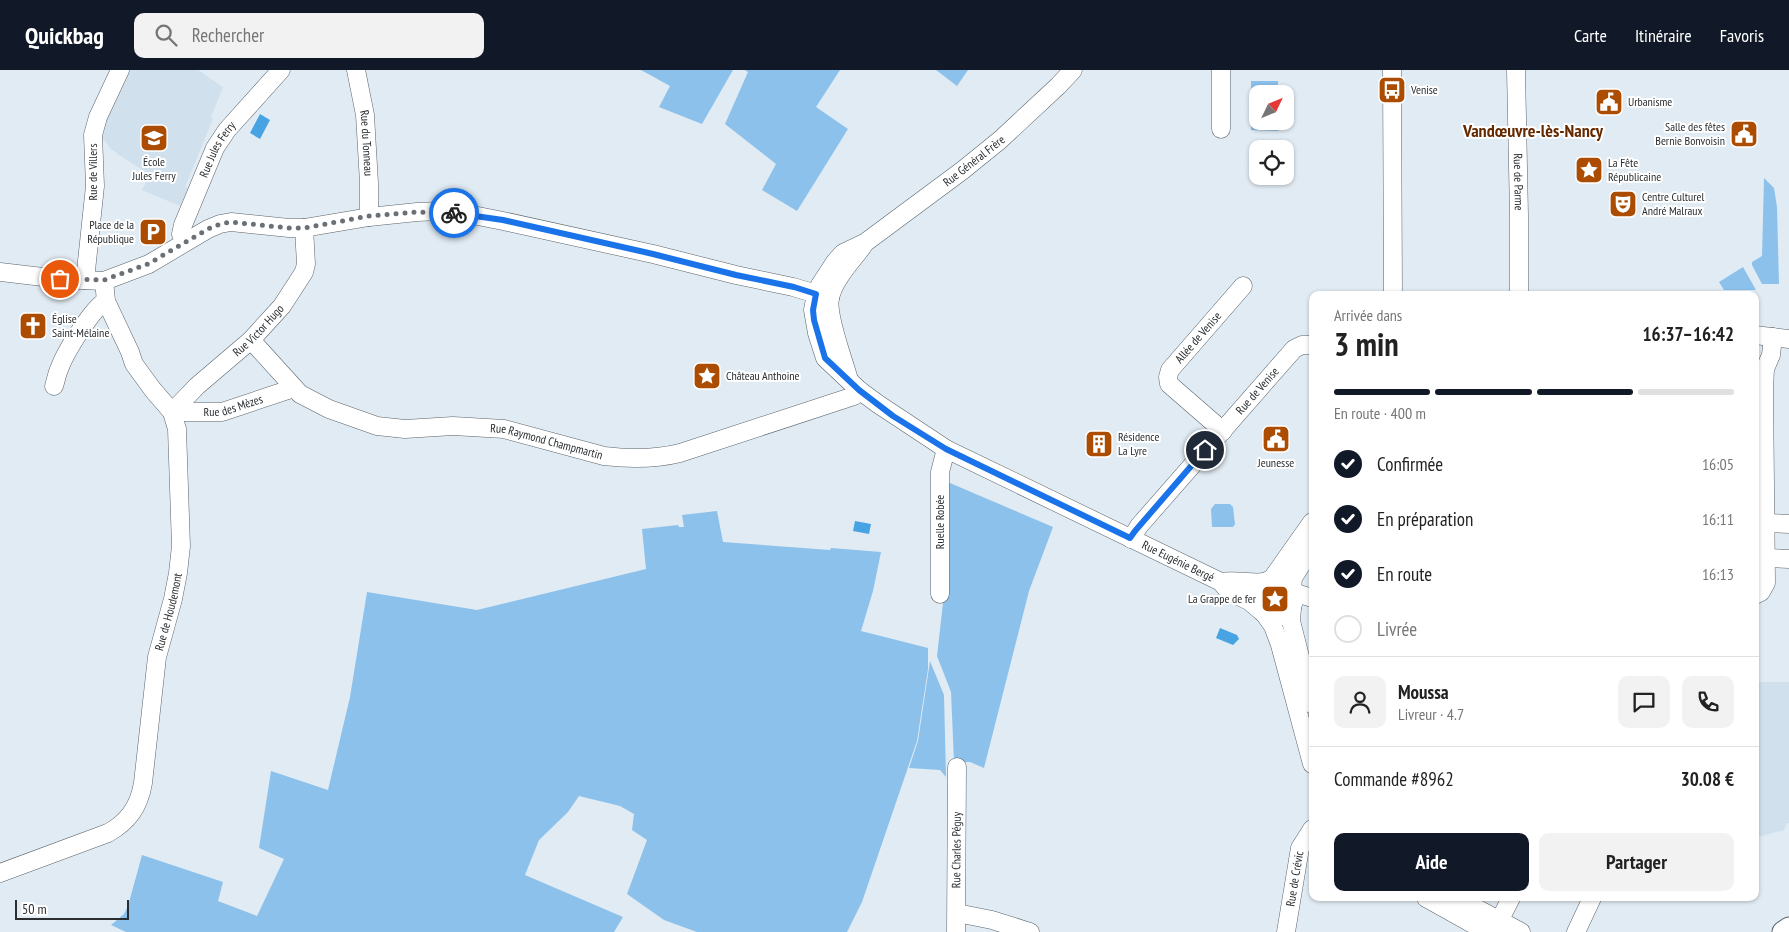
<!DOCTYPE html>
<html lang="fr">
<meta charset="utf-8">
<style>
:root{--surface:#fff;--page:#f2f2f2;--text:#222;--muted:#767676;--line:#e0e0e0;--accent:#111827}
body{margin:0;font-family:"PT Sans Narrow",sans-serif;background:var(--page);color:var(--text);height:100vh;display:flex;flex-direction:column;font-size:19px;white-space:nowrap}
*{box-sizing:border-box;margin:0}
p{font-size:16px;color:var(--muted)}
.icon{flex:none;width:28px;height:28px;fill:none;stroke:currentColor;stroke-width:2;stroke-linecap:round;stroke-linejoin:round}
.map{position:relative;flex:1;overflow:hidden}
.details{position:absolute;left:1309px;top:221px;width:450px;height:610px;display:flex;flex-direction:column;background:var(--surface);border-radius:10px;box-shadow:0 1px 4px #0004}
.details>*{flex:none}
.needle{width:32px;rotate:47deg}
.buttons{position:absolute;left:1249px;top:15px;display:grid;gap:10px}
.buttons a{display:grid;place-items:center;width:45px;height:45px;border-radius:10px;background:var(--surface);box-shadow:0 1px 4px #0004;font-size:25px}
.scale{position:absolute;left:15px;bottom:12px;width:114px;box-sizing:border-box;padding-left:5px;border:2px solid #2a2e31;border-top:0;font-size:14px;line-height:18px;white-space:nowrap;color:#2a2e31;-webkit-text-stroke:4px #fff;paint-order:stroke}
.pin{position:absolute;display:grid;place-items:center;width:42px;height:42px;color:#fff;margin:-21px;border:2px solid #fff;border-radius:50%;box-shadow:0 1px 5px #0007}
.courier{position:absolute;display:grid;place-items:center;width:50px;height:50px;margin:-25px;border:4px solid #1a73e8;border-radius:50%;background:#fff;color:#222;box-shadow:0 1px 6px #0007}
.summary em{font-style:normal;font-weight:700}
.summary div{display:flex;flex-direction:column-reverse}
.summary{display:flex;align-items:center;justify-content:space-between;height:85px;padding:0 25px}
h1{font-size:32px;font-weight:700;line-height:38px}
.bar{display:grid;grid-template-columns:repeat(4,1fr);gap:8px 5px;align-content:center;height:60px;padding:0 25px}
.bar i{height:6px;border-radius:4px;background:var(--line)}
.bar .selected{background:var(--accent)}
.bar p{grid-column:span 4}
.line{display:flex;align-items:center;gap:12px;padding:0 25px;border-top:1px solid var(--line)}
.line div{flex:1}
.round{display:grid;place-items:center;flex:none;width:52px;height:52px;border-radius:10px;background:var(--page)}
ol{padding:0 25px;list-style:none}
li{display:flex;align-items:center;gap:15px;height:55px}
li p{margin-inline-start:auto}
li .icon{padding:5px;border-radius:50%;background:var(--accent);color:#fff;stroke-width:4}
li:last-child{color:var(--muted)}
li i{width:28px;height:28px;border:2px solid var(--line);border-radius:50%}
.button{display:flex;gap:10px;margin-top:auto;padding:10px 25px}
.button a{flex:1;height:58px;border-radius:10px;background:var(--accent);color:#fff;font-size:20px;font-weight:700;line-height:58px;text-align:center}
.button a+a{background:var(--page);color:var(--text)}
header{display:flex;align-items:center;gap:30px;box-sizing:border-box;height:70px;padding:0 25px;background:var(--accent);color:#fff}
header strong{font-size:24px}
nav{display:flex;gap:28px;margin-inline-start:auto;font-size:18px}
.search{width:350px;height:45px;background:var(--page);display:flex;align-items:center;gap:12px;box-sizing:border-box;padding:0 18px;border-radius:10px;color:var(--muted);font-size:19px}
.map>svg:first-child{display:block}
</style>
<header>
<strong>Quickbag</strong>
<div class="search"><svg class="icon" aria-label="search" viewBox="0 0 24 24"><circle cx="10" cy="10" r="6"/><path d="M15 15l6 6"/></svg>Rechercher</div>
<nav><a>Carte</a><a>Itinéraire</a><a>Favoris</a></nav>
</header>
<div class="map">
<svg width="1789" height="862" viewBox="0 0 1789 862">
<rect width="100%" height="100%" fill="#e1ebf3"/>
<path fill="#d0e0ed" d="M 128,0 L 198,0 L 223,17 L 211,47 L 213,49 L 185,117 L 188,118 L 180,136 L 142,120 L 150,105 L 122,87 L 110,78 L 102,67 L 99,68 L 117,19 Z
M 1755,612 L 1789,612 L 1789,753 L 1787,753 L 1784,760 L 1755,768 Z"/>
<path fill="#8cc1eb" d="M 641,0 L 733,0 L 702,54 L 659,37 L 670,16 Z
M 745,0 L 840,0 L 816,37 L 848,59 L 797,141 L 762,120 L 776,94 L 725,54 L 748,2 Z
M 936,0 L 968,0 L 957,16 Z
M 1251,11 L 1278,11 L 1278,24 L 1258,24 L 1258,51 L 1278,51 L 1278,61 L 1251,60 Z
M 1764,108 L 1774,118 L 1777,137 L 1779,214 L 1762,214 L 1752,195 L 1752,192 L 1762,186 Z
M 1743,197 L 1756,220 L 1724,220 L 1719,212 Z
M 943,410 L 1053,457 L 1029,521 L 984,698 L 970,692 L 954,692 L 951,622 L 937,586 L 944,524 Z
M 1215,434 L 1230,434 L 1233,437 L 1235,454 L 1233,457 L 1212,457 L 1211,439 Z
M 717,441 L 723,472 L 830,480 L 831,478 L 881,482 L 873,521 L 861,561 L 928,578 L 928,599 L 917,671 L 862,832 L 847,862 L 697,862 L 664,850 L 627,824 L 647,770 L 632,760 L 634,744 L 620,736 L 579,726 L 568,742 L 539,770 L 525,805 L 623,847 L 614,862 L 126,862 L 111,855 L 124,844 L 128,836 L 142,785 L 223,812 L 218,831 L 257,846 L 284,789 L 259,778 L 271,701 L 328,720 L 350,627 L 367,522 L 477,540 L 646,499 L 642,459 L 678,455 L 679,457 L 684,457 L 682,445 Z
M 930,591 L 944,625 L 946,707 L 940,700 L 909,698 L 918,671 Z"/>
<path fill="#48a3e3" d="M 260,44 L 270,50 L 260,69 L 250,63 Z
M 855,451 L 871,454 L 869,464 L 853,461 Z
M 1220,558 L 1237,565 L 1239,569 L 1233,575 L 1216,568 Z"/>
<g fill="none" stroke-linecap="round" stroke-linejoin="round">
<defs>
<g id="minor">
<path id="s1" d="M 356,0 L 365,45 L 369,113 L 369,147"/>
<path id="s2" d="M 1073,0 L 1058,16 L 1000,70 L 963,100 L 866,172 L 843,183 L 835,192 L 820,215 L 816,224 L 813,240 L 817,263 L 825,288 L 859,320 L 878,334 L 946,379 L 1221,512 L 1228,521 L 1249,531 L 1261,541"/>
<path d="M 1221,0 L 1221,59"/>
<path d="M 1392,0 L 1393,225"/>
<path id="s3" d="M 1516,0 L 1519,145 L 1519,225"/>
<path id="s4" d="M 186,171 L 181,164 L 183,155 L 215,78 L 227,60 L 281,0"/>
<path d="M 0,202 L 60,209 L 104,211 L 149,194 L 208,159 L 220,154 L 231,152 L 289,158 L 304,158 L 369,147 L 417,142 L 440,141 L 468,144 L 503,151 L 653,184 L 736,205 L 793,217 L 830,228"/>
<path d="M 85,210 L 95,116 L 93,65 L 98,47 L 120,0"/>
<path d="M 1755,265 L 1789,269"/>
<path id="s5" d="M 251,270 L 300,324 L 329,339 L 377,356 L 405,359 L 453,356 L 504,359 L 604,386 C 628,389 656,389 680,383 L 854,326 L 859,320"/>
<path d="M 849,310 C 844,291 826,245 830,228 C 834,209 852,191 863,176"/>
<path d="M 54,316 C 56,310 57,303 60,297 C 65,283 93,237 106,231"/>
<path id="s6" d="M 172,342 L 197,316 L 251,270 L 282,236 L 304,202 L 306,194 L 304,158"/>
<path id="s7" d="M 172,342 L 222,342 L 294,318"/>
<path id="s8" d="M 1223,361 L 1169,314 L 1168,307 L 1170,300 L 1243,216"/>
<path d="M 1766,453 L 1789,454"/>
<path id="s9" d="M 1131,469 L 1139,456 L 1294,279 L 1302,275 L 1312,275"/>
<path d="M 1767,488 L 1789,489"/>
<circle cx="1275" cy="528" r="19"/>
<path d="M 1271,510 L 1312,452"/>
<path d="M 1221,512 C 1235,509 1250,514 1265,512"/>
<path d="M 1292,519 L 1293,508 L 1312,478"/>
<path d="M 1293,522 L 1312,528"/>
<path d="M 940,524 L 940,402 L 946,379"/>
<path d="M 1755,525 L 1761,522 L 1766,513 L 1764,319 L 1765,299 L 1771,285 L 1773,267"/>
<path d="M 1292,538 L 1291,551 L 1312,634"/>
<path d="M 1266,546 L 1273,556 L 1280,575 L 1312,694"/>
<path id="s10" d="M 0,803 L 108,763 C 128,752 139,737 143,713 L 157,587 L 173,529 L 178,503 L 181,476 L 177,359 L 172,342 L 153,320 L 134,294 L 130,282 L 106,231 L 104,211"/>
<path d="M 1426,828 L 1487,862"/>
<path d="M 1457,828 L 1521,862"/>
<path d="M 957,843 L 992,850 L 1030,862"/>
<path d="M 1494,861 L 1511,828"/>
<path id="s11" d="M 956,862 L 957,697"/>
<path id="s12" d="M 1286,862 L 1300,778 L 1312,759"/>
<path d="M 1576,862 L 1592,828"/>
</g>
<path id="major" d="M 1783,862 L 1789,858"/>
</defs>
<use href="#minor" stroke="#5a636a" stroke-width="19"/>
<use href="#major" stroke="#5a636a" stroke-width="23"/>
<use href="#minor" stroke="#fff" stroke-width="18"/>
<use href="#major" stroke="#fff" stroke-width="21"/>
</g>
<g fill="none" stroke-linecap="round" stroke-linejoin="round">
<path stroke="#6a7075" stroke-width="5" stroke-dasharray="0 9" d="M 60,209 L 104,210 L 148,194 L 208,159 L 220,154 L 231,152 L 289,158 L 304,158 L 369,146 L 418,142 L 454,143"/>
<path stroke="#1a73e8" stroke-width="6" d="M 454,143 L 503,150 L 653,184 L 736,205 L 794,217 L 816,224 L 813,240 L 814,250 L 825,288 L 859,320 L 893,346 L 946,379 L 1130,468 L 1135,461 L 1205,380"/>
</g>
<defs>
<symbol id="bus-square" viewBox="-11 -11 22 22"><rect x="-9" y="-9" width="18" height="18" rx="4" fill="#ab4c00" stroke="#fff"/><path d="M-5-6H5V4H4V6H2V4H-2V6H-4V4H-5ZM-3.5-4V0h7V-4ZM-3.5 1.2v1.5H-2V1.2ZM2 1.2v1.5H3.5V1.2Z" fill="#fff"/></symbol>
<symbol id="civic-square" viewBox="-11 -11 22 22"><rect x="-9" y="-9" width="18" height="18" rx="4" fill="#ab4c00" stroke="#fff"/><path d="M-.6-6.5H3V-4.5H.6V-3L4-1V1h2V6H-6V1h2V-1L-.6-3ZM-1.2 2.5V6h2.4V2.5Z" fill="#fff"/></symbol>
<symbol id="school-square" viewBox="-11 -11 22 22"><rect x="-9" y="-9" width="18" height="18" rx="4" fill="#ab4c00" stroke="#fff"/><path d="M0-5L7-2L0 1L-7-2ZM-4 1L0 2.5L4 1V4Q0 6-4 4Z" fill="#fff"/></symbol>
<symbol id="sight-square" viewBox="-11 -11 22 22"><rect x="-9" y="-9" width="18" height="18" rx="4" fill="#ab4c00" stroke="#fff"/><path d="M0-6L1.8-2.2L6-1.7L2.9 1.2L3.7 5.4L0 3.3L-3.7 5.4L-2.9 1.2L-6-1.7L-1.8-2.2Z" fill="#fff"/></symbol>
<symbol id="theatre-square" viewBox="-11 -11 22 22"><rect x="-9" y="-9" width="18" height="18" rx="4" fill="#ab4c00" stroke="#fff"/><path d="M-5-5.5Q0-4 5-5.5V0Q5 5 0 6Q-5 5-5 0ZM-3.3-2.5H-1v1.5H-3.3ZM1-2.5H3.3v1.5H1ZM-2.8 1Q0 5.5 2.8 1Z" fill="#fff"/></symbol>
<symbol id="parking-square" viewBox="-11 -11 22 22"><rect x="-9" y="-9" width="18" height="18" rx="4" fill="#ab4c00" stroke="#fff"/><path d="M-3.5-5.5H1a3.5 3.5 0 0 1 0 7H-1V5.5H-3.5ZM-1-3.4V-.6H.8a1.4 1.4 0 0 0 0-2.8Z" fill="#fff"/></symbol>
<symbol id="church-square" viewBox="-11 -11 22 22"><rect x="-9" y="-9" width="18" height="18" rx="4" fill="#ab4c00" stroke="#fff"/><path d="M-1.2-6h2.4v3.5h3.3v2.4h-3.3V6h-2.4V-.1h-3.3v-2.4h3.3Z" fill="#fff"/></symbol>
<symbol id="building-square" viewBox="-11 -11 22 22"><rect x="-9" y="-9" width="18" height="18" rx="4" fill="#ab4c00" stroke="#fff"/><path d="M-4-6H4V6H1V3H-1V6H-4ZM-2.5-4.3h1.7v1.8h-1.7ZM.8-4.3h1.7v1.8H.8ZM-2.5-1h1.7V.8h-1.7ZM.8-1h1.7V.8H.8Z" fill="#fff"/></symbol>
</defs>
<g fill-rule="evenodd">
<use href="#bus-square" x="1376" y="4" width="32" height="32"/>
<use href="#civic-square" x="1593" y="16" width="32" height="32"/>
<use href="#civic-square" x="1728" y="48" width="32" height="32"/>
<use href="#school-square" x="138" y="52" width="32" height="32"/>
<use href="#sight-square" x="1573" y="84" width="32" height="32"/>
<use href="#theatre-square" x="1607" y="118" width="32" height="32"/>
<use href="#parking-square" x="137" y="146" width="32" height="32"/>
<use href="#church-square" x="17" y="240" width="32" height="32"/>
<use href="#sight-square" x="691" y="290" width="32" height="32"/>
<use href="#civic-square" x="1260" y="353" width="32" height="32"/>
<use href="#building-square" x="1083" y="358" width="32" height="32"/>
<use href="#sight-square" x="1259" y="513" width="32" height="32"/>
</g>
<g text-anchor="middle" stroke-width="4" stroke-linejoin="round" paint-order="stroke">
<g font-size="12" fill="#2a2e31" stroke="#fff" text-anchor="start">
<text x="1411" y="24">Venise</text>
<text x="1628" y="36">Urbanisme</text>
<text x="1725" y="61" text-anchor="end">Salle des fêtes<tspan x="1725" dy="14">Bernie Bonvoisin</tspan></text>
<text x="154" y="96" text-anchor="middle">École<tspan x="154" dy="14">Jules Ferry</tspan></text>
<text x="1608" y="97">La Fête<tspan x="1608" dy="14">Républicaine</tspan></text>
<text x="1642" y="131">Centre Culturel<tspan x="1642" dy="14">André Malraux</tspan></text>
<text x="134" y="159" text-anchor="end">Place de la<tspan x="134" dy="14">République</tspan></text>
<text x="52" y="253">Église<tspan x="52" dy="14">Saint-Mélaine</tspan></text>
<text x="726" y="310">Château Anthoine</text>
<text x="1118" y="371">Résidence<tspan x="1118" dy="14">La Lyre</tspan></text>
<text x="1276" y="397" text-anchor="middle">Jeunesse</text>
<text x="1256" y="533" text-anchor="end">La Grappe de fer</text>
</g>
<g font-size="12" fill="#2a2e31" stroke="#fff">
<text dy="4" stroke="none"><textPath href="#s1" startOffset="74">Rue du Tonneau</textPath></text>
<text dy="4" stroke="none"><textPath href="#s4" startOffset="101">Rue Jules Ferry</textPath></text>
<text transform="translate(974 91) rotate(-38)" y="4">Rue Général Frère</text>
<text transform="translate(93 102) rotate(-90)" y="4">Rue de Villers</text>
<text dy="4" stroke="none"><textPath href="#s3" startOffset="112">Rue de Parme</textPath></text>
<text dy="4" stroke="none"><textPath href="#s6" startOffset="119">Rue Victor Hugo</textPath></text>
<text dy="4" stroke="none"><textPath href="#s8" startOffset="129">Allée de Venise</textPath></text>
<text dy="4" stroke="none"><textPath href="#s9" startOffset="195">Rue de Venise</textPath></text>
<text dy="4" stroke="none"><textPath href="#s7" startOffset="62">Rue des Mèzes</textPath></text>
<text dy="4" stroke="none"><textPath href="#s5" startOffset="328">Rue Raymond Champmartin</textPath></text>
<text transform="translate(940 452) rotate(-90)" y="4">Ruelle Robée</text>
<text dy="4" stroke="none"><textPath href="#s2" startOffset="820">Rue Eugénie Bergé</textPath></text>
<text dy="4" stroke="none"><textPath href="#s10" startOffset="352">Rue de Houdemont</textPath></text>
<text dy="4" stroke="none"><textPath href="#s11" startOffset="82">Rue Charles Péguy</textPath></text>
<text dy="4" stroke="none"><textPath href="#s12" startOffset="54">Rue de Crévic</textPath></text>
</g>
<g font-size="18" font-weight="bold" fill="#652900" stroke="#fff">
<text x="1533" y="67">Vandœuvre-lès-Nancy</text>
</g>
</g>
</svg>
<div class="buttons">
<a><svg class="needle" viewBox="-14 -14 28 28"><path d="M0-13l5 13h-10z" fill="#e53935"/><path d="M0 13l5-13h-10z" fill="#767676"/></svg></a>
<a><svg class="icon" aria-label="locate" viewBox="0 0 24 24"><circle cx="12" cy="12" r="6"/><path d="M12 2v4M12 18v4M2 12h4M18 12h4"/></svg></a>
</div>
<div class="scale">50 m</div>
<div class="pin" style="left:60px;top:209px;background:#ea580c"><svg class="icon" aria-label="bag" viewBox="0 0 24 24"><path d="M5 8h14l-1 12H6zM9 8a3 3 0 0 1 6 0"/></svg></div>
<div class="pin" style="left:1205px;top:380px;background:#1f2937"><svg class="icon" aria-label="home" viewBox="0 0 24 24"><path d="M3 11l9-7 9 7M6 9v11h12V9"/></svg></div>
<div class="courier" style="left:454px;top:143px"><svg class="icon" aria-label="bike" viewBox="0 0 24 24"><circle cx="6" cy="16" r="4"/><circle cx="18" cy="16" r="4"/><path d="M6 16l4-8h5l3 8M10 8l3 8H6M13 5h3"/></svg></div>
<section class="details">
<div class="summary"><div><h1>3 min</h1><p>Arrivée dans</p></div><em>16:37–16:42</em></div>
<div class="bar"><i class="selected"></i><i class="selected"></i><i class="selected"></i><i></i><p>En route · 400 m</p></div>
<ol>
<li><svg class="icon" aria-label="check" viewBox="0 0 24 24"><path d="M5 12l5 5 9-10"/></svg>Confirmée<p>16:05</p></li>
<li><svg class="icon" aria-label="check" viewBox="0 0 24 24"><path d="M5 12l5 5 9-10"/></svg>En préparation<p>16:11</p></li>
<li><svg class="icon" aria-label="check" viewBox="0 0 24 24"><path d="M5 12l5 5 9-10"/></svg>En route<p>16:13</p></li>
<li><i></i>Livrée</li>
</ol>
<div class="line" style="height:90px"><a class="round"><svg class="icon" aria-label="person" viewBox="0 0 24 24"><circle cx="12" cy="8" r="4"/><path d="M4 21q1-7 8-7t8 7"/></svg></a><div><b>Moussa</b><p>Livreur · 4.7</p></div><a class="round"><svg class="icon" aria-label="chat" viewBox="0 0 24 24"><path d="M4 5h16v11H9l-5 4z"/></svg></a><a class="round"><svg class="icon" aria-label="phone" viewBox="0 0 24 24"><path d="M5 4h4l2 5-3 2q2 4 5 5l2-3 5 2v4C11 20 4 13 5 4z"/></svg></a></div>
<div class="line" style="height:65px"><div>Commande #8962</div><b>30.08 €</b></div>
<div class="button"><a>Aide</a><a>Partager</a></div>
</section>
</div>
